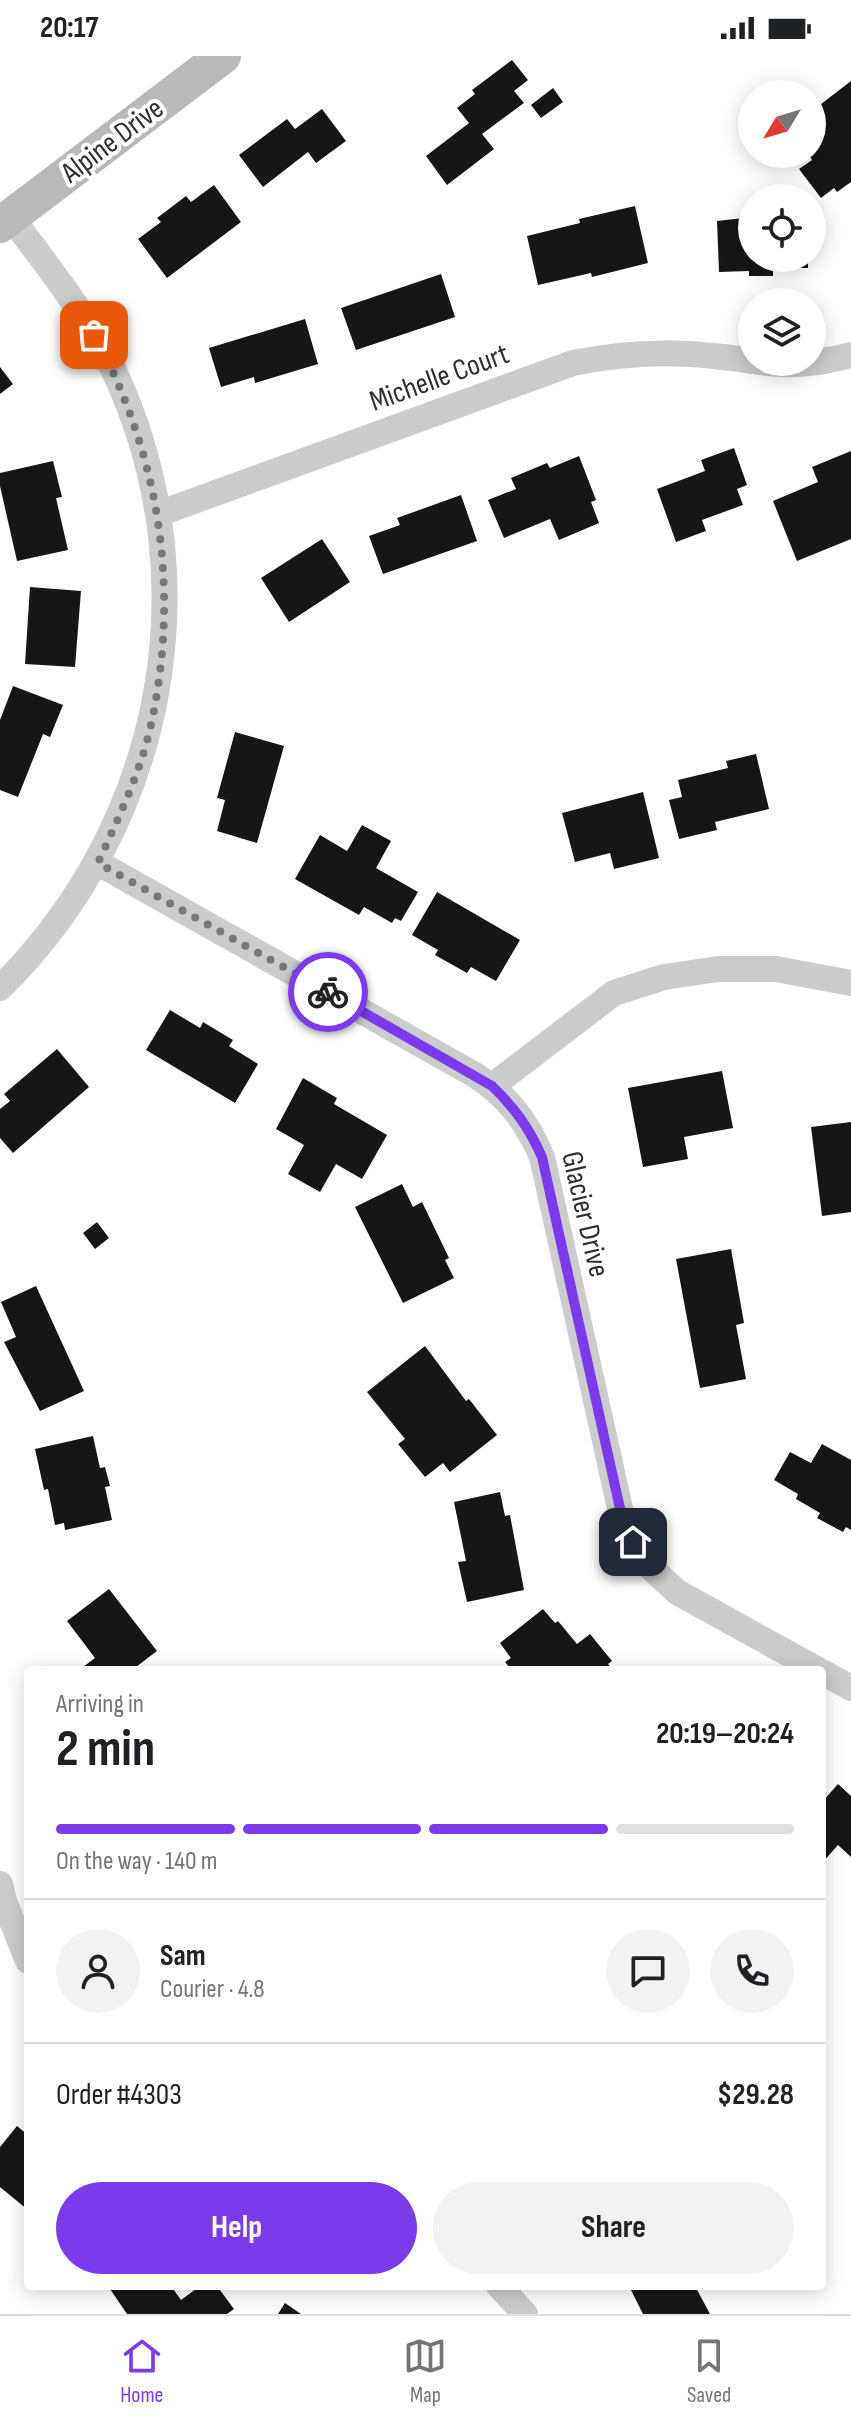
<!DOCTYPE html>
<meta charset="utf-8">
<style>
:root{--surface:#fff;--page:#f2f2f2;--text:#202124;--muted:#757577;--line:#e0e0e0;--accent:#7c3aed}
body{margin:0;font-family:"Sofia Sans Condensed",sans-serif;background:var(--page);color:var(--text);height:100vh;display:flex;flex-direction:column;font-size:30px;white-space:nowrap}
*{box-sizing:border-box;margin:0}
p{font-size:26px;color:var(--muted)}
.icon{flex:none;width:44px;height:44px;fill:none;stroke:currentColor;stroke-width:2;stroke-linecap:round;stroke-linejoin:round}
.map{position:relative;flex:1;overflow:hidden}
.drawer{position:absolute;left:24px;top:1610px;width:802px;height:624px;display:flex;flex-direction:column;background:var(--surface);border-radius:8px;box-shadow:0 4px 20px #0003}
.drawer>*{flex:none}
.needle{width:52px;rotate:232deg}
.controls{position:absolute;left:738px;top:24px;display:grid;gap:16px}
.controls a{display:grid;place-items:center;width:88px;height:88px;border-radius:50%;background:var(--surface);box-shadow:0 4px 20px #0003;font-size:40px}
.pin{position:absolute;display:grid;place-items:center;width:68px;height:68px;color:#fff;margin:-34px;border-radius:16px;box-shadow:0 4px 12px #0006}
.courier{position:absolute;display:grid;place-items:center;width:80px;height:80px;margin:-40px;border:6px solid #7c3aed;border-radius:50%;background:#fff;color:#222;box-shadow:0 2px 10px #0007}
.summary em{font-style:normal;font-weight:700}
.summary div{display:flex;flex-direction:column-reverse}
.summary{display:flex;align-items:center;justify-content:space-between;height:136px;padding:0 32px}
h1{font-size:52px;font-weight:700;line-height:60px}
.bar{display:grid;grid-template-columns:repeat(4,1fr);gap:12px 8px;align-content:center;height:96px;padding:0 32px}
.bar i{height:10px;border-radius:6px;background:var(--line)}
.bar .current{background:var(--accent)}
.bar p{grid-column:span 4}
.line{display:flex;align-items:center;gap:20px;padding:0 32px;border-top:2px solid var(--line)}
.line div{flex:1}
.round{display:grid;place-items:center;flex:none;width:84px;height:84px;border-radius:42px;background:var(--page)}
.primary-button{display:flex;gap:16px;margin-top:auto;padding:16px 32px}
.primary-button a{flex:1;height:92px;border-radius:48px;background:var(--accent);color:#fff;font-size:32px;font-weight:700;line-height:92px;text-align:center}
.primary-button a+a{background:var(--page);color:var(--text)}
.status{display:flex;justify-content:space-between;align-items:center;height:56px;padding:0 40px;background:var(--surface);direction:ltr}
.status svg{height:22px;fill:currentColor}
.menu{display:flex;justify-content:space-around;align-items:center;height:112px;border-top:2px solid var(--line);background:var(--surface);font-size:22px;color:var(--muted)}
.menu a{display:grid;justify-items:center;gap:4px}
.menu .current{color:var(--accent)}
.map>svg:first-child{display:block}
</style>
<div class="status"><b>20:17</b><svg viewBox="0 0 49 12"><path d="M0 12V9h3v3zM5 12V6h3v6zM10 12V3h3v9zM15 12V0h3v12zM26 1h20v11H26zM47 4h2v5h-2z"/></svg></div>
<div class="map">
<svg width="851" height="2258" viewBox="0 0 851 2258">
<rect width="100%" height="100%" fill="#fff"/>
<path fill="#161616" d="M 512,4 L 528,24 L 514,35 L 524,47 L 482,78 L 494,93 L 447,129 L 426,100 L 469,67 L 457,52 L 475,38 L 472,34 Z
M 851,25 L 851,126 L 837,136 L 834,132 L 821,142 L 799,113 L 812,104 L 808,98 L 812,98 L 812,55 Z
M 553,32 L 563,46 L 541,62 L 531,49 Z
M 322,53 L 346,85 L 316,107 L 308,96 L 263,131 L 239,99 L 287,63 L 295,73 Z
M 214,129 L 241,166 L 167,222 L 138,183 L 161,166 L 157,162 L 186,140 L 191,146 Z
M 635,150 L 648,207 L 592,221 L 591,217 L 538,229 L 527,180 L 580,167 L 579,163 Z
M 752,161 L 752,202 L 808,202 L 808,212 L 773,212 L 773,220 L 749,220 L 749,215 L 719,216 L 717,165 Z
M 441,218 L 455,261 L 356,294 L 341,252 Z
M 305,263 L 318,308 L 255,327 L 254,321 L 221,331 L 209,292 Z
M 0,311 L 13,328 L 0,338 Z
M 734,392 L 747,429 L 737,433 L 743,449 L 702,464 L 706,475 L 676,486 L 657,433 L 705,415 L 701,404 Z
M 851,395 L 851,483 L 797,505 L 773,445 L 818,426 L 812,411 Z
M 579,400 L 596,444 L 591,446 L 599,467 L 559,484 L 550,463 L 504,482 L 488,444 L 516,433 L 511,422 L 547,407 L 550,412 Z
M 53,405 L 62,441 L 56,442 L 68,494 L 17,505 L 0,430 L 0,417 Z
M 461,439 L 477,485 L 383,518 L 369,480 L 400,469 L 397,462 Z
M 322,483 L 350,526 L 289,566 L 261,522 Z
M 30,531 L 81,535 L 75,611 L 25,608 Z
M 13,630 L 63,649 L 50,681 L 43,678 L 18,741 L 0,734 L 0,664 Z
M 235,676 L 284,690 L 257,787 L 217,775 L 225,744 L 217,742 Z
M 756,698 L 769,753 L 715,766 L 717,774 L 679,783 L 669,744 L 682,741 L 678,724 L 728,712 L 726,705 Z
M 643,736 L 659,802 L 614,813 L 610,797 L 575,806 L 562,757 Z
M 362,769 L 391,785 L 376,812 L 418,836 L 401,865 L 395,862 L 392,867 L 364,851 L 359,859 L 295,823 L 320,779 L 347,795 Z
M 437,836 L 520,884 L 496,925 L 471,911 L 467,917 L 435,899 L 438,894 L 412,879 Z
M 170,954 L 200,972 L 203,966 L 233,984 L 229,990 L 258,1008 L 235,1047 L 146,994 Z
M 57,993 L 89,1031 L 13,1097 L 0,1082 L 0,1053 L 10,1045 L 4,1038 Z
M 722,1015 L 733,1072 L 684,1081 L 688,1103 L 643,1111 L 628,1032 Z
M 303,1022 L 337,1042 L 334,1048 L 387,1079 L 362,1123 L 336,1108 L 320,1136 L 288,1118 L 304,1089 L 276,1073 Z
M 851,1066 L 851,1156 L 822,1160 L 811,1071 Z
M 402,1128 L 413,1151 L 422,1146 L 449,1202 L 445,1204 L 454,1222 L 403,1247 L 355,1151 Z
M 97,1166 L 109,1182 L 95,1193 L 83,1177 Z
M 731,1193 L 744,1267 L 736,1269 L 746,1323 L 700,1332 L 676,1203 Z
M 36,1230 L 84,1335 L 40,1355 L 4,1286 L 16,1281 L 1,1246 Z
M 425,1290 L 466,1345 L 469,1343 L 497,1379 L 450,1416 L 443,1407 L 425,1421 L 398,1388 L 405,1383 L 367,1336 Z
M 93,1380 L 100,1412 L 105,1411 L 110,1430 L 105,1431 L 112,1464 L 65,1474 L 64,1467 L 55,1469 L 48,1433 L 44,1434 L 35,1393 Z
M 822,1388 L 851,1404 L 851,1474 L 846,1471 L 843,1476 L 817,1462 L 820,1457 L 796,1443 L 798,1438 L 774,1424 L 790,1396 L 811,1407 Z
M 500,1436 L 505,1460 L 510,1459 L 524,1534 L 467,1546 L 458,1506 L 466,1505 L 454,1446 Z
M 109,1533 L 157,1595 L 132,1614 L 79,1614 L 95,1602 L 67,1565 Z
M 543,1553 L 555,1567 L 558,1565 L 577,1588 L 590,1578 L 612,1605 L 608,1608 L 613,1614 L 512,1614 L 505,1606 L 511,1602 L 500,1587 Z
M 838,1728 L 851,1740 L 851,1801 L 838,1789 L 822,1807 L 822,1746 Z
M 17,2070 L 28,2079 L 28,2154 L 0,2131 L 0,2091 Z
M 108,2230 L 171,2230 L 181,2244 L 200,2230 L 217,2230 L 234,2253 L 227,2258 L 127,2258 Z
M 624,2230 L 695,2230 L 710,2258 L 643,2258 L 630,2232 L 626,2234 Z
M 285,2247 L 301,2258 L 278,2258 Z"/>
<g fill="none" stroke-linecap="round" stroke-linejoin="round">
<path stroke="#ccc" stroke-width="26" d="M 759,306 C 791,311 820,307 851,299
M 158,458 L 573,307 C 639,294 686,295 752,305
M 98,807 L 475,1019 C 508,1040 527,1066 542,1101 L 621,1457 L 633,1486 L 651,1512 L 677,1536 L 818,1614
M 0,932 C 163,771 212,527 115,317 C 88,260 48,211 11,161
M 492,1030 L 614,937 L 664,921 L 718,913 L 776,913 L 851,927
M 822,1616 L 851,1632
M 0,1828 L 4,1845 L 28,1905
M 499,2230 L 525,2258"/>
<path stroke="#b9b9b9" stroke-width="36" d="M 0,169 L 223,0"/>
</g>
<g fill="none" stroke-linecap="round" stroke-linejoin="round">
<path stroke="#787878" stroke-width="8" stroke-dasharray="0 14.4" d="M 94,279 C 159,397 180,531 152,664 C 142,714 119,760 98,807 L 328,936"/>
<path stroke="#7c3aed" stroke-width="10" d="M 328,936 L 492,1030 C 515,1052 529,1072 542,1101 L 621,1457 L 633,1486"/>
</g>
<g text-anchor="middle" stroke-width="8" stroke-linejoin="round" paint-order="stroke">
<g font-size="30" fill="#2f2f2f" stroke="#fff">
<text transform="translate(112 84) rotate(-37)" y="10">Alpine Drive</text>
<text transform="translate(439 321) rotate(-20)" y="10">Michelle Court</text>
<text transform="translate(586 1158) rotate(77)" y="10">Glacier Drive</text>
</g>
</g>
</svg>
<div class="controls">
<a><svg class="needle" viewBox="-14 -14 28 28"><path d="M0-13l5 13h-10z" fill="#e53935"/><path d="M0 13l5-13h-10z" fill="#757577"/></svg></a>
<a><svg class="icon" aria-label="locate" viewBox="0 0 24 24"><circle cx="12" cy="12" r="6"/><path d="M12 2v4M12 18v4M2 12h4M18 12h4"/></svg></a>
<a><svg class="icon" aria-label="layers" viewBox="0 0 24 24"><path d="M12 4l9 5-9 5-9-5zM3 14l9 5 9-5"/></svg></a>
</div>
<div class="pin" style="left:94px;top:279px;background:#ea580c"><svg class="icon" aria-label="bag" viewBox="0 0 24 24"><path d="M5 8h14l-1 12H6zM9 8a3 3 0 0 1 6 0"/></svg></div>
<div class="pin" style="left:633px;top:1486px;background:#1f2937"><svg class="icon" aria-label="home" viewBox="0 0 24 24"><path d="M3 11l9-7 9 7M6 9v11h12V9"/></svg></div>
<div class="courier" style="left:328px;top:936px"><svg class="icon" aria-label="bike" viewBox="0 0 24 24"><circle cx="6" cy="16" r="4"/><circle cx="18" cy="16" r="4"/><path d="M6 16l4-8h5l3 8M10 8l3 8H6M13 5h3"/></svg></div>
<section class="drawer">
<div class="summary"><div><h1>2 min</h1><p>Arriving in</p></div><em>20:19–20:24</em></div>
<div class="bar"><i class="current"></i><i class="current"></i><i class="current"></i><i></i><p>On the way · 140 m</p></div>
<div class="line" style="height:144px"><a class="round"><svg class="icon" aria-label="person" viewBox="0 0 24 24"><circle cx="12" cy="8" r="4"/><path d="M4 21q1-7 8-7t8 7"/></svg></a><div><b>Sam</b><p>Courier · 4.8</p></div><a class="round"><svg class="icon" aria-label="chat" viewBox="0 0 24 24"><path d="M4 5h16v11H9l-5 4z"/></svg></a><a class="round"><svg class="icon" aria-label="phone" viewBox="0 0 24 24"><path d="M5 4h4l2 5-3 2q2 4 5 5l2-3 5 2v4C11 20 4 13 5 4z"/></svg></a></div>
<div class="line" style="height:104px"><div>Order #4303</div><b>$29.28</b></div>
<div class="primary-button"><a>Help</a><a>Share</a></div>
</section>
</div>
<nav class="menu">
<a class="current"><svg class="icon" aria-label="home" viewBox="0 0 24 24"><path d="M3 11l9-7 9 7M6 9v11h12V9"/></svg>Home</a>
<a><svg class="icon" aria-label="map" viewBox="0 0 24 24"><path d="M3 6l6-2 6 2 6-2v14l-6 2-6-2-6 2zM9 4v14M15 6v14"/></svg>Map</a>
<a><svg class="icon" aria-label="saved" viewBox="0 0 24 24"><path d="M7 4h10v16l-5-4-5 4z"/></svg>Saved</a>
</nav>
